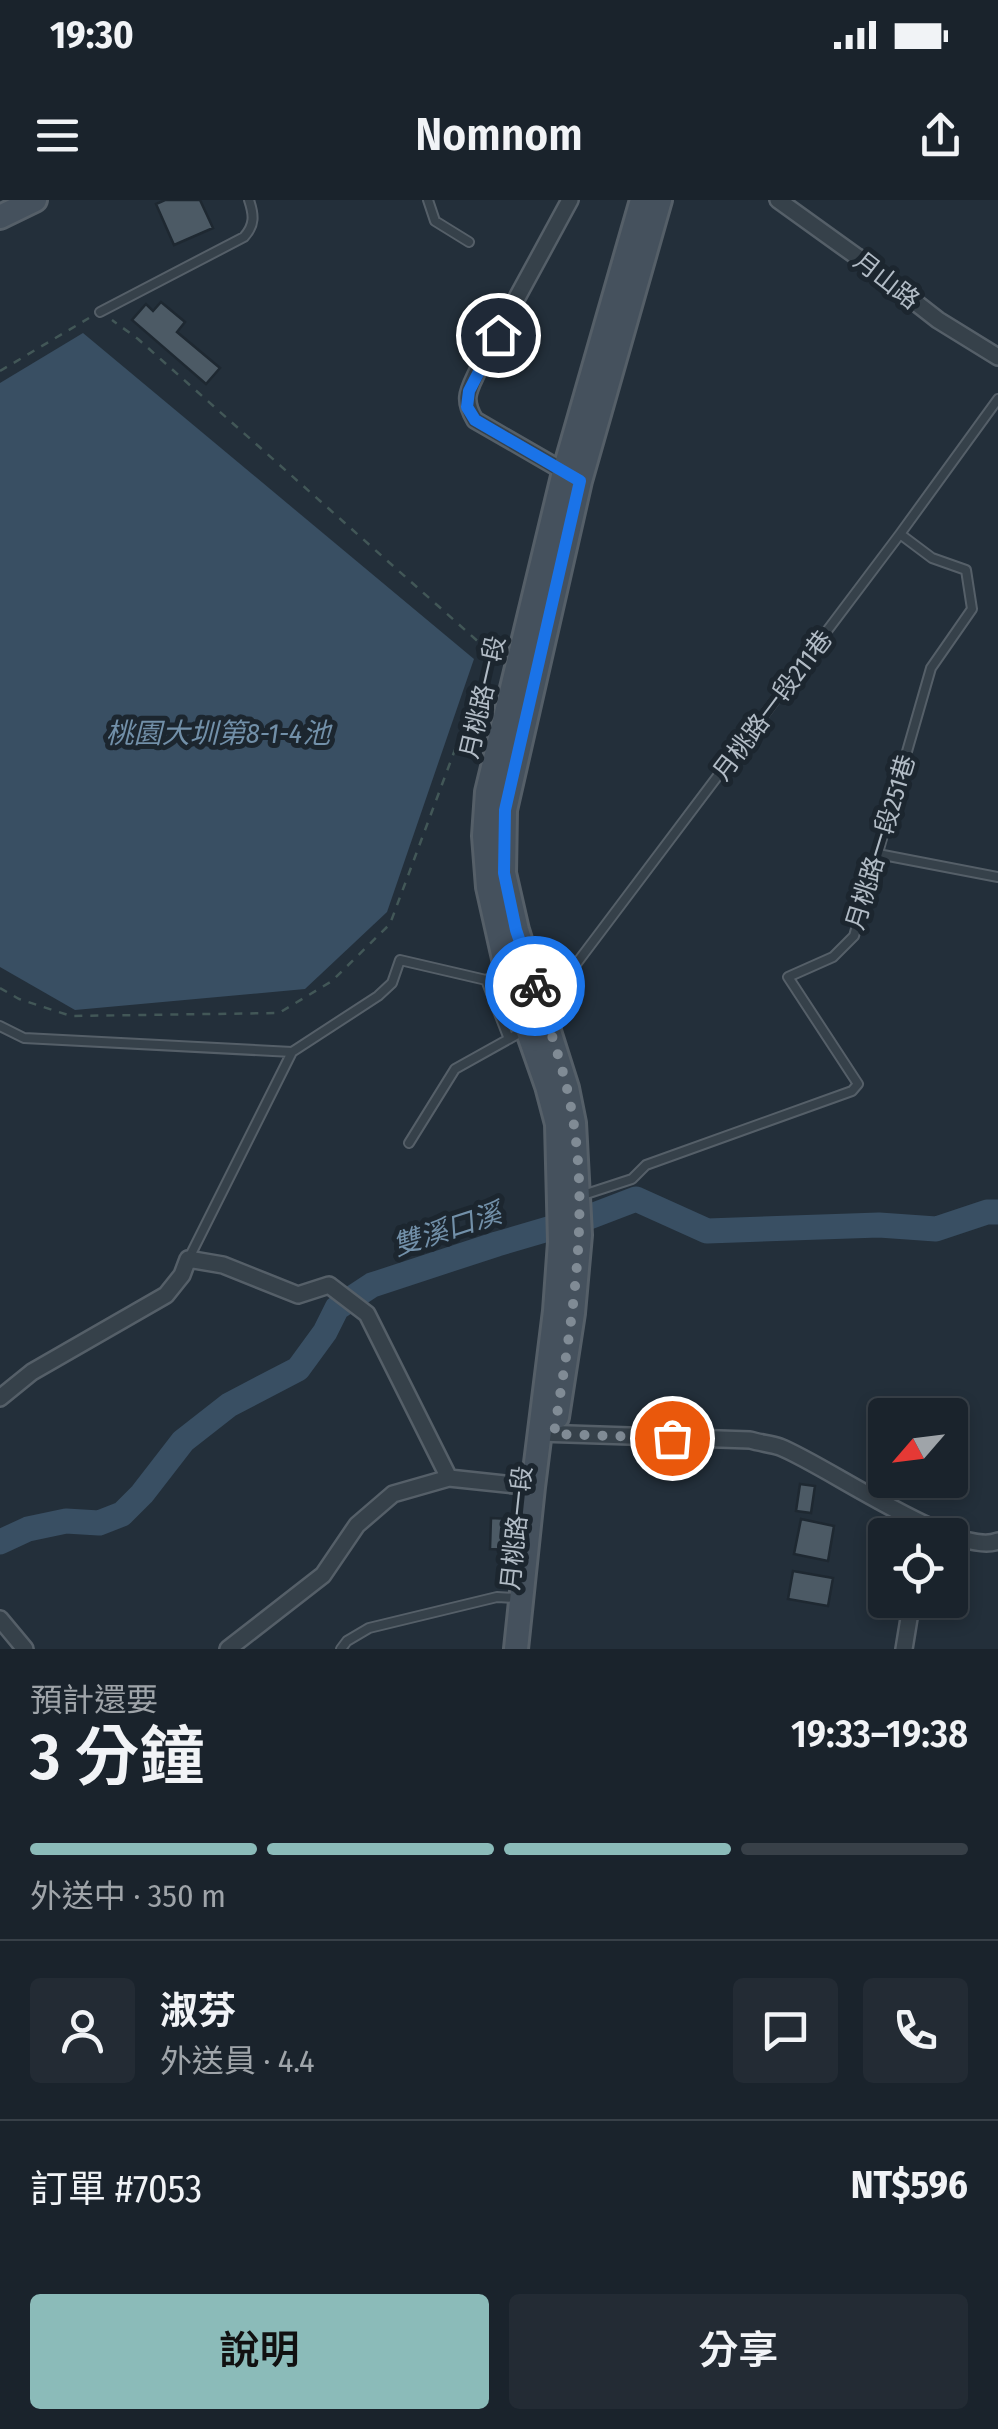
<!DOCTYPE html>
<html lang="zh-TW">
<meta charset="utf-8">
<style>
:root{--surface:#1a232c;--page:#232b34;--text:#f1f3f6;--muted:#9fa4a9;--line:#384048;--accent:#8bbbb9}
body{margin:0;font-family:"Fira Sans Condensed","Noto Sans TC",sans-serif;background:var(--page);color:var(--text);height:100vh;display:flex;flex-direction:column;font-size:38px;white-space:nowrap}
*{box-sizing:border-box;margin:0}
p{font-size:32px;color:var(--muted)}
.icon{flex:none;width:55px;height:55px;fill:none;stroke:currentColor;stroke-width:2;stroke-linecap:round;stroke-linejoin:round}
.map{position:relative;height:1449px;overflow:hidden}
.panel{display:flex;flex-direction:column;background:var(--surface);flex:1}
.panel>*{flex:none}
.needle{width:65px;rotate:242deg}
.fabs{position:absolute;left:868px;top:1198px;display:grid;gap:20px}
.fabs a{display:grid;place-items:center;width:100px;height:100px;border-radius:10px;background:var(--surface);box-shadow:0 5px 15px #0003,0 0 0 2px var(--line);font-size:50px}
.pin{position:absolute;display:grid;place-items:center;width:85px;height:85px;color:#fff;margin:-42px;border:5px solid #fff;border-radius:50%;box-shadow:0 2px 10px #0007}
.courier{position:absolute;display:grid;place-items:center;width:100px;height:100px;margin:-50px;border:8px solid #1a73e8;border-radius:50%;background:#fff;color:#222;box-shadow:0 2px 12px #0007}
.summary em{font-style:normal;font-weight:600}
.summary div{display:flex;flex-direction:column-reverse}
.summary{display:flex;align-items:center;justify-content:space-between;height:170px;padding:0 30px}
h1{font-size:65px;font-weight:600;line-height:75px}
.bar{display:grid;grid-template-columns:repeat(4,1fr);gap:15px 10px;align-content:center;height:120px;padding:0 30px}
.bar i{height:12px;border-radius:8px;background:var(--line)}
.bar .active{background:var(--accent)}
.bar p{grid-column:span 4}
.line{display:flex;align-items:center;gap:25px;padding:0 30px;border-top:2px solid var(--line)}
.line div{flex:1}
.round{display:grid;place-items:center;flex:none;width:105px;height:105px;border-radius:10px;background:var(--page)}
.cta{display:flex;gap:20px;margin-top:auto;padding:20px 30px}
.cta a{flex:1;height:115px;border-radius:10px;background:var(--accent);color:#111;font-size:40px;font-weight:600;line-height:115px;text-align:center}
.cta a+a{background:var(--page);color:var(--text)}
.status{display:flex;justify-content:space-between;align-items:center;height:70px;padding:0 50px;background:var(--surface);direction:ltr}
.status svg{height:28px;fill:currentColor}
header{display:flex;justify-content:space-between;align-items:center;height:130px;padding:0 30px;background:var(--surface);font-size:45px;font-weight:600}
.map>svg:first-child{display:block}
</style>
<div class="status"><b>19:30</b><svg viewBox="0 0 49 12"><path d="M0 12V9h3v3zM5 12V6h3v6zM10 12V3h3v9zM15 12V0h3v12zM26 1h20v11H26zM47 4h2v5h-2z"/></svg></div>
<header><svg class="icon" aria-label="menu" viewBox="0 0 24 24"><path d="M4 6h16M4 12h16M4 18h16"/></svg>Nomnom<svg class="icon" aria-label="share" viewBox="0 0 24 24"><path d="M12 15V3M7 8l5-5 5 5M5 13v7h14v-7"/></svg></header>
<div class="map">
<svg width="998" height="1449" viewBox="0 0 998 1449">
<rect width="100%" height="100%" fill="#232f3a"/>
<path fill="#394f63" d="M 83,133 L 474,459 L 387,712 L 305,789 L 75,810 L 0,767 L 0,183 Z"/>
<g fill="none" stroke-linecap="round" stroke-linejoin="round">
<path stroke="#394f63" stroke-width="25" d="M 0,1342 L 28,1329 L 66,1321 L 99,1323 L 122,1314 L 142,1294 L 183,1241 L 229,1205 L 298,1169 L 325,1132 L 337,1108 L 372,1085 L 497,1044 L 589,1017 L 636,999 L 707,1031 L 879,1025 L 936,1029 L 987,1012 L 998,1012"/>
</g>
<path fill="#4c5a65" stroke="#1e2831" stroke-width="2.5" d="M 165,0 L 200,0 L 213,28 L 174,45 L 156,4 Z
M 161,102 L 185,122 L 177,132 L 220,168 L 206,184 L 132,120 L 146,104 L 153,111 Z
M 800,1284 L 815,1286 L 811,1313 L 796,1311 Z
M 491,1318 L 510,1319 L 509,1350 L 490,1349 Z
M 801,1319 L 834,1326 L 828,1361 L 794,1354 Z
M 793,1371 L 833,1378 L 828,1406 L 788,1399 Z"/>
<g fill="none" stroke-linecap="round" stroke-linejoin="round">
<defs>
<path id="lane" d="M 428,0 L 435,21 L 469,42
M 100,112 L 244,37 C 255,25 254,15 249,0
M 878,654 L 998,677
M 486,780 L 509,839
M 546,804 L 900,334 L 998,199
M 0,826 L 24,838 L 292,852 L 189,1058
M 292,852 L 378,796 L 392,783 L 400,760 L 486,780 L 505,772
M 409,943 L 455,869 L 523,831
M 580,996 L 632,979 L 646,965 L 852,891 L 858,884 L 788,777 L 833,757 L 854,736 L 931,468 L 972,409 L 966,370 L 932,358 L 900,334
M 341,1449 L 347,1441 L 369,1428 L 497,1397 L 517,1398"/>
<path id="street" d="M 570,0 L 480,166 C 470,189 461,197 475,220 L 572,276
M 778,0 L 856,56 L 938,120 L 998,157
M 0,1198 L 32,1172 L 166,1095 L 182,1075 L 188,1059 L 223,1065 L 298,1095 L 329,1085 L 367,1114 L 449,1278
M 539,1233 L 750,1240 C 760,1243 771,1244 780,1247 C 826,1265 956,1358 998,1341
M 0,1419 L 25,1449
M 228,1449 L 323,1375 L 357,1325 L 393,1294 L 449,1278 L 533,1287
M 904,1449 L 912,1400"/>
<path id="secondary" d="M 0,17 L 35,0
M 557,1217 L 573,1113 L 580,1035 L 574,923 L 567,888 L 517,730 L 504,673 L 505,610 L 580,281 L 660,0
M 516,1449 L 533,1287 L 555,1111 L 560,1042 L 557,924 L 547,886 L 507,772 L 488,687 L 484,636 L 487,592 L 564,272 L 642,0"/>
</defs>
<use href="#lane" stroke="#555f68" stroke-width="12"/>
<use href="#street" stroke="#555f68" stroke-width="20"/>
<use href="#secondary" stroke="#555f68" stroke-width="28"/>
<path stroke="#425757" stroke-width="2.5" stroke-dasharray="8 8" stroke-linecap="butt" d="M 0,171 L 89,118
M 0,788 L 19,799 L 71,816 L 279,813 L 332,781 L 390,724 L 491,453 L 138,139 L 112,120"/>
<use href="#lane" stroke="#36414a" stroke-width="8"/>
<use href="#street" stroke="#36414a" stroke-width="15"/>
<use href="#secondary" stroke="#45515d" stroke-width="22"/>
</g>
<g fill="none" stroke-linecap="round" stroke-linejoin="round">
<path stroke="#808b95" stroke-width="10" stroke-dasharray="0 18" d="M 535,786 C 550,829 566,874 573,919 C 590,1025 570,1130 554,1234 L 672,1238"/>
<path stroke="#1a73e8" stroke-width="12" d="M 498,135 L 469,191 L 467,207 L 475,220 L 580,281 L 505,610 L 504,673 L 516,730 L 535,786"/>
</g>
<g text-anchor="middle" stroke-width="10" stroke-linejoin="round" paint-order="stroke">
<g font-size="25" fill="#b2bcc6" stroke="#1c262f">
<text transform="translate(887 80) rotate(38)" y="9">月山路</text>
<text transform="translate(482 497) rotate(-77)" y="9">月桃路一段</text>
<text transform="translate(772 505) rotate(-53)" y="9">月桃路一段211巷</text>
<text transform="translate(880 642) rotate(-73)" y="9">月桃路一段251巷</text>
<text transform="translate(516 1328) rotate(-84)" y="9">月桃路一段</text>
</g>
<g font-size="28" font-style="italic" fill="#7290a9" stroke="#1c262f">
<text x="218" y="543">桃園大圳第8-1-4池</text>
<text transform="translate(447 1029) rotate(-18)" y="10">雙溪口溪</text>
</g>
</g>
</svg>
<div class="fabs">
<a><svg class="needle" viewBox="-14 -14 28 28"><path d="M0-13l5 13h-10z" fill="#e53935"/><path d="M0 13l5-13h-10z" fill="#9fa4a9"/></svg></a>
<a><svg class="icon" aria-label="locate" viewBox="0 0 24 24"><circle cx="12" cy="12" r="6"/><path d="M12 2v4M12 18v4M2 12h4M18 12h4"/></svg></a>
</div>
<div class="pin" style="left:672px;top:1238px;background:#ea580c"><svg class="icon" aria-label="bag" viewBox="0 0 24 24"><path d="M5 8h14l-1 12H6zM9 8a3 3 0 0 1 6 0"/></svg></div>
<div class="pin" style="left:498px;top:135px;background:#1f2937"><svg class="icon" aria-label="home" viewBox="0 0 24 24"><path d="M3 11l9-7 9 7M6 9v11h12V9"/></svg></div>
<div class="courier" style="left:535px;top:786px"><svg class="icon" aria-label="bike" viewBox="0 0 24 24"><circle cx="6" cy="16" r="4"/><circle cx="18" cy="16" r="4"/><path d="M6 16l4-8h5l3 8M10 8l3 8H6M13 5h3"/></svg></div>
</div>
<section class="panel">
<div class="summary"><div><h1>3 分鐘</h1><p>預計還要</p></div><em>19:33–19:38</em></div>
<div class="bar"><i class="active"></i><i class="active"></i><i class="active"></i><i></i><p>外送中 · 350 m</p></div>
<div class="line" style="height:180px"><a class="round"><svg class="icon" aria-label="person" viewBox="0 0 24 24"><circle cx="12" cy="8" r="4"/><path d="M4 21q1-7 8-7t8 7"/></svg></a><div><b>淑芬</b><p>外送員 · 4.4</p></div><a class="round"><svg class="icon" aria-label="chat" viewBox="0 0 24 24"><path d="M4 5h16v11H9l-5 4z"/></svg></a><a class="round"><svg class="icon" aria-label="phone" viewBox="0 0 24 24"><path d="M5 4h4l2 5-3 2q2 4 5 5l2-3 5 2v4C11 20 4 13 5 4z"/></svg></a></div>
<div class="line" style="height:130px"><div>訂單 #7053</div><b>NT$596</b></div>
<div class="cta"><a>說明</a><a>分享</a></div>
</section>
